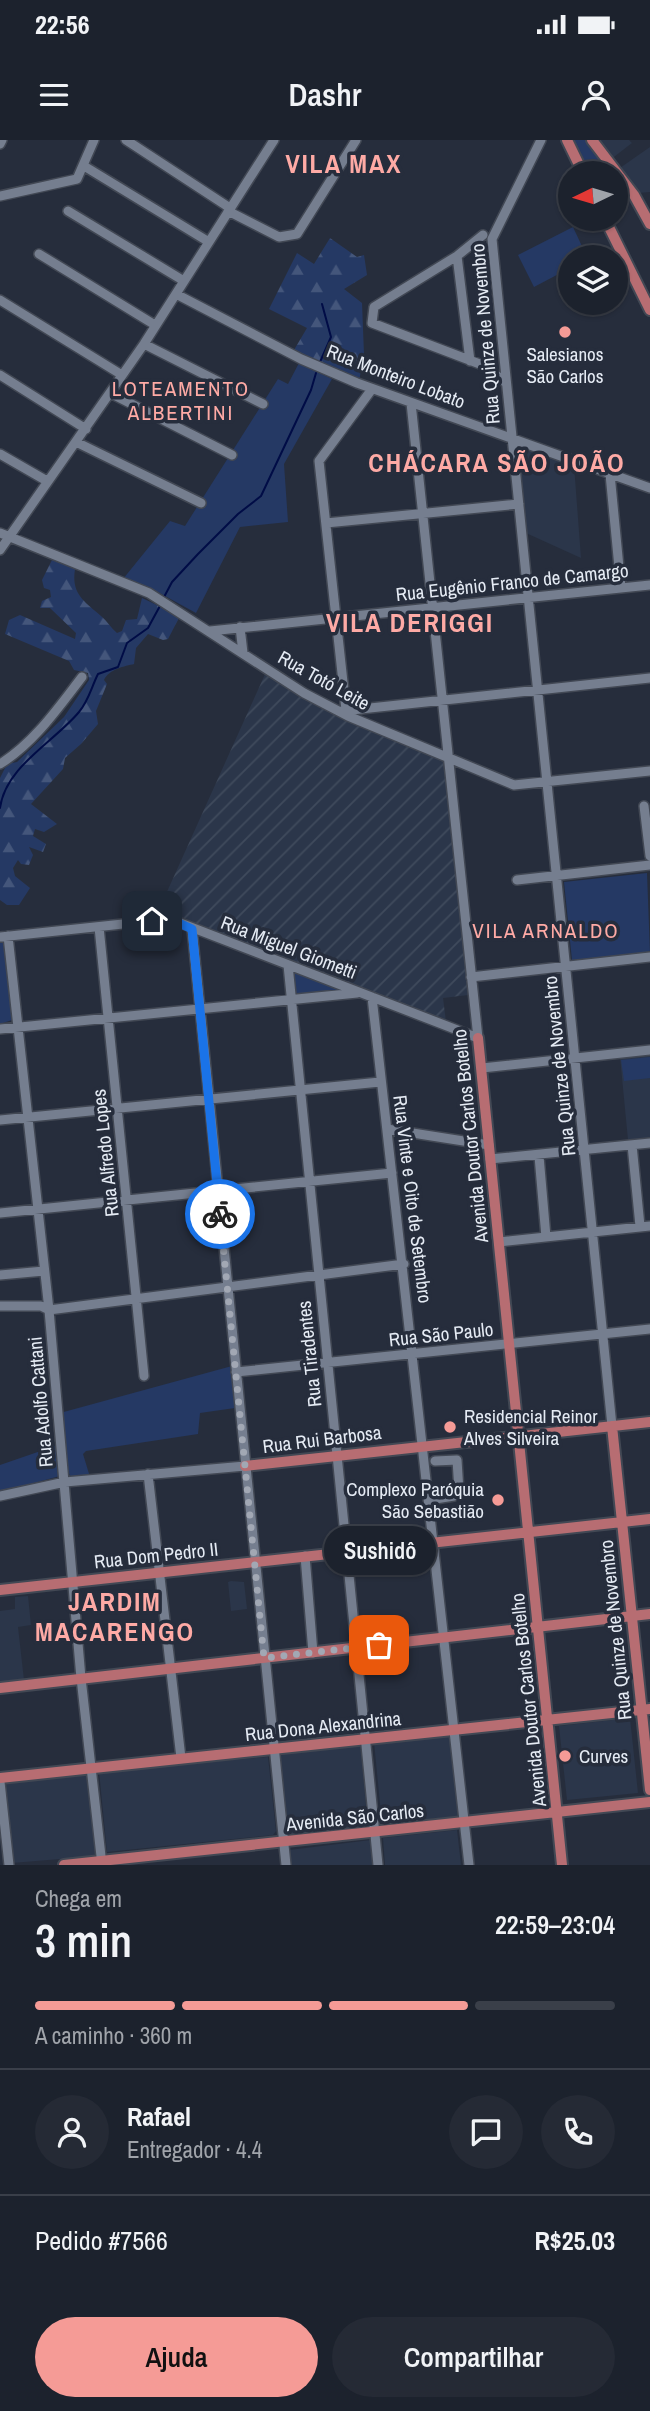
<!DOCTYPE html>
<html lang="pt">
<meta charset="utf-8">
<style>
:root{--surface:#1c222d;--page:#252a35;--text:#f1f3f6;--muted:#a0a4aa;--line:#3a3f49;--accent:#f59b96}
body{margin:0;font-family:"Archivo Narrow",sans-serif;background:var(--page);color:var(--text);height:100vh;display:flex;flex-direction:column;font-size:26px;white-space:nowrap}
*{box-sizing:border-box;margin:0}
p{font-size:23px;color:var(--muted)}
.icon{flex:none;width:38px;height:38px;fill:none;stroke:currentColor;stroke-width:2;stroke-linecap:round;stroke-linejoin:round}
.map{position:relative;height:1725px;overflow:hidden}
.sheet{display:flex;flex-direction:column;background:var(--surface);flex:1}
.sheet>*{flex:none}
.needle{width:46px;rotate:265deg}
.buttons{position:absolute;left:558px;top:21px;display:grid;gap:14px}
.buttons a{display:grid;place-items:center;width:70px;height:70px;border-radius:50%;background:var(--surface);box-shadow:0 2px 5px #0004,0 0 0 2px var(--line);font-size:35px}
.pin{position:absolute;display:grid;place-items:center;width:60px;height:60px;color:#fff;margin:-30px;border-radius:14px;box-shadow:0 4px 10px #0006}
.courier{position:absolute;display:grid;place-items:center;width:70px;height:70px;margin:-35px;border:5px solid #1a73e8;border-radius:50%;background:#fff;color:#222;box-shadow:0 2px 9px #0007}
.bubble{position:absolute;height:49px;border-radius:24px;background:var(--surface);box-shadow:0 2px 5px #0004,0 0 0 2px var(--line);font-size:23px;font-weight:600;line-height:49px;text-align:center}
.overview em{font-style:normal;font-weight:600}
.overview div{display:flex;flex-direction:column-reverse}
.overview{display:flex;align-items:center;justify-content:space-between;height:119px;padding:0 35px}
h1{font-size:46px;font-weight:600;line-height:52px}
.bar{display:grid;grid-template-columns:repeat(4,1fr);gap:10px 7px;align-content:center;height:84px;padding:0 35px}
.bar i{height:9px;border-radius:5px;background:var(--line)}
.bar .selected{background:var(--accent)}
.bar p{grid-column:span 4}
.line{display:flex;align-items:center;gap:18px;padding:0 35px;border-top:2px solid var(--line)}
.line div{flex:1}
.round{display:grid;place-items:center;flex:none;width:74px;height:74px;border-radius:37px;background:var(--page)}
.action{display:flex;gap:14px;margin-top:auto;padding:14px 35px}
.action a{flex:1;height:80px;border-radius:42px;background:var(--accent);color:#111;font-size:28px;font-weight:600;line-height:80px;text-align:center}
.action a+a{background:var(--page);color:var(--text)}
.status{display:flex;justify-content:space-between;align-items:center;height:49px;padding:0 35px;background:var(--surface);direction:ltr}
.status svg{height:19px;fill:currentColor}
header{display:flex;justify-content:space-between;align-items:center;height:91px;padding:0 35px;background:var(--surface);font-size:32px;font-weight:600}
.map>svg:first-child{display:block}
</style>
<div class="status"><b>22:56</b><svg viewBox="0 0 49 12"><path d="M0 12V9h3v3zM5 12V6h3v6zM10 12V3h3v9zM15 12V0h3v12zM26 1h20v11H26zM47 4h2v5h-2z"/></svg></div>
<header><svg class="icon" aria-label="menu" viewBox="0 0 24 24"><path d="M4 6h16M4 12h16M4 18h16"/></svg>Dashr<svg class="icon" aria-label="person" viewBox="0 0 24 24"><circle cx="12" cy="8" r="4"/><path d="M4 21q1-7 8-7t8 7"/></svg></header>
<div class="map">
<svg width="650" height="1725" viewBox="0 0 650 1725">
<defs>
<pattern id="industrial-furrows" width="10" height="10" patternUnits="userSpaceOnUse" patternTransform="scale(1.75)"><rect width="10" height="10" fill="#2b364a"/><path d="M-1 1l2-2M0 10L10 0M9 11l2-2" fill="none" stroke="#3f4a5c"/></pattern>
<pattern id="forest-firs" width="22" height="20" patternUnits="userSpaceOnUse" patternTransform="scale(1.75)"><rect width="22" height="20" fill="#253964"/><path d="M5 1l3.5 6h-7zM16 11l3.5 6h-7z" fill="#44567b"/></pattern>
</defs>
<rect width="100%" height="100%" fill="#262d3c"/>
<path fill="#2b364a" d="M 593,0 L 629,0 L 632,3 L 610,20 Z
M 650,7 L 650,52 L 638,53 L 617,30 Z
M 518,306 L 574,325 L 581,418 L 526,393 Z
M 650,915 L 650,998 L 628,1000 L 620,917 Z
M 231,1441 L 244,1442 L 247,1469 L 231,1471 L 228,1442 Z
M 28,1456 L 31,1485 L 18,1487 L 24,1540 L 0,1542 L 0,1471 L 15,1469 L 15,1457 Z
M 630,1578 L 638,1653 L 567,1660 L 559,1586 Z
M 449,1594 L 458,1676 L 382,1684 L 374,1602 Z
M 360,1603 L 368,1687 L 289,1695 L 279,1615 Z
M 268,1617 L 276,1691 L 273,1695 L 107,1712 L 99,1631 Z
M 86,1634 L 89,1636 L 96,1716 L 12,1723 L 6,1644 Z
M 457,1690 L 461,1725 L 385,1725 L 383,1698 Z
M 371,1700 L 374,1725 L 291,1725 L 289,1710 Z"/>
<path fill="url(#industrial-furrows)" d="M 266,532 L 443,619 L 468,855 L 443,858 L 446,882 L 166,774 L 157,774 Z"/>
<path fill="#253964" d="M 571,0 L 590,0 L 606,23 L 588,33 Z
M 573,87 L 587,117 L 570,117 L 570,128 L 534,147 L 518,115 Z
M 299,223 L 332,239 L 284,324 L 288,382 L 240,387 L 196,473 L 154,450 L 123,439 L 170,381 L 185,386 L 278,239 L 288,244 Z
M 647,733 L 650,813 L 572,820 L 564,742 Z
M 0,800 L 3,801 L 12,880 L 0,884 Z
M 294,832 L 342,849 L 342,850 L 295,857 Z
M 650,917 L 650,938 L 624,941 L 621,920 Z
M 232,1226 L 235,1268 L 200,1273 L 198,1294 L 86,1311 L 83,1314 L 90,1337 L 71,1337 L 66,1328 L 60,1273 Z
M 58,1305 L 60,1336 L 0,1352 L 0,1325 Z"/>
<path fill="url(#forest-firs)" d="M 330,98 L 357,117 L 364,115 L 367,135 L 344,149 L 362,163 L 364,215 L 359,241 L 294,210 L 307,188 L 269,169 L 297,113 L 314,124 Z
M 52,420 L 75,429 C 71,454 84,461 101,476 C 107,481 111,488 117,493 L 122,491 L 126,480 L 137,479 L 142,458 L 180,476 L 168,499 L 163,500 L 148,494 L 136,508 L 134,524 C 125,526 109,529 104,540 L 107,544 L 96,571 L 98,584 L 81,604 L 65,618 L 63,629 L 31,664 L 57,684 L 44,692 L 35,689 L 33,696 L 46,704 L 43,712 L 29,707 L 33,715 L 29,725 L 21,724 L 18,720 L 13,728 L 15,736 L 30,748 L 19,765 L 7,765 L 0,760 L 0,638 L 7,624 L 17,622 L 64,577 L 89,540 L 88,533 L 74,530 L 69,521 L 5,494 L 9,480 L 20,475 L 75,499 L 76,493 L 50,468 L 40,468 L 42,461 L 51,457 L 50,450 L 44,448 L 42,440 Z"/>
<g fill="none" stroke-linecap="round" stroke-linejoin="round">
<path stroke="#000c46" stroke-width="2" d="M 320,222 L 331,197 L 322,164
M 163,459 L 172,442 L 198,414 L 238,374 L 261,356 L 311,250 L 316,233
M 0,668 C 5,627 54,602 79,572 C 89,560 91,548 98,534 L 118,527 L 127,503 L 148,488 L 161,464"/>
<defs>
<path id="minor" d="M 126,0 L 230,68
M 541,0 L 492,99 L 612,1286
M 0,4 L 2,0
M 84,26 L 209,102
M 594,33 L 609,24
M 0,56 L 77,39 L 94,0
M 68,71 L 184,141
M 228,71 L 279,97 L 297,94 L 356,0
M 483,95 L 457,116 L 374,167 L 372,183 L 485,226 L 506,243
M 39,114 L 155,185
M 457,116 L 470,221
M 176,154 L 301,219 L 357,243 L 650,348
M 0,160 L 122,235
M 144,204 L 263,264
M 0,235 L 86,289
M 110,253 L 232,315
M 76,302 L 201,363
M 0,314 L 47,341
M 610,334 L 621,448
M 326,383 L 519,364
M 0,393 L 149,453 L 304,553 L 348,576 L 514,645 L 650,631
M 0,410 L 144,204 L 274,0
M 240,487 L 243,513
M 210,491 L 650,445
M 346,570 L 319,321 L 372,249
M 342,571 L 650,538
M 0,624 C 34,603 58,568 82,537
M 644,666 L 650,716
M 517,740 L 650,725
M 99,787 L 144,1236
M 192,789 L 286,1725
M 8,796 L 49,1170 L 81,1538 L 102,1725
M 0,797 L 170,779 L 478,898 L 411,263
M 288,825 L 378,1725
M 471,837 L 650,817
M 372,857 L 469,1725
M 0,889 L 357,853
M 482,928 L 650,910
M 0,980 L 380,942
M 387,989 L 489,1005
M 632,1005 L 640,1086
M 539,1016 L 546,1097
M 490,1019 L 650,1003
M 0,1073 L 392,1033
M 499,1102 L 650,1086
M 0,1135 L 44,1131
M 0,1166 L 41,1166 L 49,1170 L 404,1124
M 236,1232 L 650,1189
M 148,1334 L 181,1618
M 0,1356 L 65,1342 L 245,1326
M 429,1360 L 454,1356 L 459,1351 L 457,1320 L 435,1321
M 305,1416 L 313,1513
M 0,1642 L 9,1725"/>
<path id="major" d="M 567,0 L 583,33
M 592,0 L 634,55 L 650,84
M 605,79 L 650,170
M 478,898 L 562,1725
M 612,1286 L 650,1650
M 245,1326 L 650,1282
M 0,1450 L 650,1379
M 0,1548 L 650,1474
M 0,1638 L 650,1569
M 64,1725 L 650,1662"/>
</defs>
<use href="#minor" stroke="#424854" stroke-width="12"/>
<use href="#major" stroke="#424854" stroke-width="14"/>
<use href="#minor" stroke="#757e8f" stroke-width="9"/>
<use href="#major" stroke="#b76d72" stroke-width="10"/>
</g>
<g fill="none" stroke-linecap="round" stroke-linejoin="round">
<path stroke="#a2a8b4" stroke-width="7" stroke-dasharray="0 12.6" d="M 220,1074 L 264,1518 L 379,1505"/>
<path stroke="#1a73e8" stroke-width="9" d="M 152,781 L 170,779 L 192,789 L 220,1074"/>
</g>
<g fill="#f59b96" stroke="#262d3c" stroke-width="2.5">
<circle cx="565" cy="192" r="7"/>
<circle cx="450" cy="1287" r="7"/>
<circle cx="498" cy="1360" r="7"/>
<circle cx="565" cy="1616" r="7"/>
</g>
<g text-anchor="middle" stroke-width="7" stroke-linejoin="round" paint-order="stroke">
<g font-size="19" fill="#e5ebf4" stroke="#262d3c">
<text transform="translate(485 194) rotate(-95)" y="7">Rua Quinze de Novembro</text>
<text transform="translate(396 236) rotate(21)" y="7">Rua Monteiro Lobato</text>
<text transform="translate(512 442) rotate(-6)" y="7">Rua Eugênio Franco de Camargo</text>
<text transform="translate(324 540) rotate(29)" y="7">Rua Totó Leite</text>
<text transform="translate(289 807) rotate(21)" y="7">Rua Miguel Giometti</text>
<text transform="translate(559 926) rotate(-96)" y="7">Rua Quinze de Novembro</text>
<text transform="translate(470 996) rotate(-96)" y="7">Avenida Doutor Carlos Botelho</text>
<text transform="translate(105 1013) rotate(-96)" y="7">Rua Alfredo Lopes</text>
<text transform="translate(413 1059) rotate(83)" y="7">Rua Vinte e Oito de Setembro</text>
<text transform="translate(441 1194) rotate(-6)" y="7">Rua São Paulo</text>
<text transform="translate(309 1214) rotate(-96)" y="7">Rua Tiradentes</text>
<text transform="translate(40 1262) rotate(-95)" y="7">Rua Adolfo Cattani</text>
<text transform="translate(322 1299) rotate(-7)" y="7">Rua Rui Barbosa</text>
<text transform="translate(156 1415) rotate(-6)" y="7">Rua Dom Pedro II</text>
<text transform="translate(615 1490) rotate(-96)" y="7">Rua Quinze de Novembro</text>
<text transform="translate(528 1560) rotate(-96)" y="7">Avenida Doutor Carlos Botelho</text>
<text transform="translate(323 1586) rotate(-6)" y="7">Rua Dona Alexandrina</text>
<text transform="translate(355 1677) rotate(-6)" y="7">Avenida São Carlos</text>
</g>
<g font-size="19" fill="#e5ebf4" stroke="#262d3c" text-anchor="start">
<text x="565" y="221" text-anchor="middle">Salesianos<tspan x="565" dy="22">São Carlos</tspan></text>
<text x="464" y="1283">Residencial Reinor<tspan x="464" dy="22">Alves Silveira</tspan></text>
<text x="484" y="1356" text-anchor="end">Complexo Paróquia<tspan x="484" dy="22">São Sebastião</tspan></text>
<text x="579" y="1623">Curves</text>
</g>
<g font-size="21" letter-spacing="2" fill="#feaaa5" stroke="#262d3c">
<text x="181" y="256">LOTEAMENTO<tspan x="181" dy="24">ALBERTINI</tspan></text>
<text x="546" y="798">VILA ARNALDO</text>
</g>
<g font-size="26" font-weight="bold" letter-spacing="2" fill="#feaaa5" stroke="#262d3c">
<text x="344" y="33">VILA MAX</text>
<text x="497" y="332">CHÁCARA SÃO JOÃO</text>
<text x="410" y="492">VILA DERIGGI</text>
<text x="115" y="1471">JARDIM<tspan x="115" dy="30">MACARENGO</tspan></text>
</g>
</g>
</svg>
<div class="buttons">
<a><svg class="needle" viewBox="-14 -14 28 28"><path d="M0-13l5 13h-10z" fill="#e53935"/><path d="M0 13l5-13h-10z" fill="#a0a4aa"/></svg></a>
<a><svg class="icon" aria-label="layers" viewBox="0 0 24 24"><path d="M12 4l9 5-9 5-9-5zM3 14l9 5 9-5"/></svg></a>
</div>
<div class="pin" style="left:379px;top:1505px;background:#ea580c"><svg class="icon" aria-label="bag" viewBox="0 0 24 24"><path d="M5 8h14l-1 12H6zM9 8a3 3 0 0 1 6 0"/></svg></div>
<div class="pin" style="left:152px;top:781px;background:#1f2937"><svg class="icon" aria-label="home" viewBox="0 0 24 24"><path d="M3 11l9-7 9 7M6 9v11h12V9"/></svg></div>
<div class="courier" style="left:220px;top:1074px"><svg class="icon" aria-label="bike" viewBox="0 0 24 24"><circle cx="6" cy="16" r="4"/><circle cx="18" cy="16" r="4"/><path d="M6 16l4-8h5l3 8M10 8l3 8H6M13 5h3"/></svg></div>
<div class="bubble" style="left:324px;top:1386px;width:112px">Sushidô</div>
</div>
<section class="sheet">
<div class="overview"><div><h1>3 min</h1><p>Chega em</p></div><em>22:59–23:04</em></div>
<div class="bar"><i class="selected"></i><i class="selected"></i><i class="selected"></i><i></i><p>A caminho · 360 m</p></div>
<div class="line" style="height:126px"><a class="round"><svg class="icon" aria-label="person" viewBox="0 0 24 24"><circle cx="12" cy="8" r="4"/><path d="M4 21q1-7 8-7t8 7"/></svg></a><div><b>Rafael</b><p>Entregador · 4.4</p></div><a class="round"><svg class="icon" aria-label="chat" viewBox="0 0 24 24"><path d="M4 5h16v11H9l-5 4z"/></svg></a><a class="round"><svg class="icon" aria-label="phone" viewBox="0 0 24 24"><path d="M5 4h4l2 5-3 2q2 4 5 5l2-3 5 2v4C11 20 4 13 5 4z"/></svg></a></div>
<div class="line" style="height:91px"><div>Pedido #7566</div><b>R$25.03</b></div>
<div class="action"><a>Ajuda</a><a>Compartilhar</a></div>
</section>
